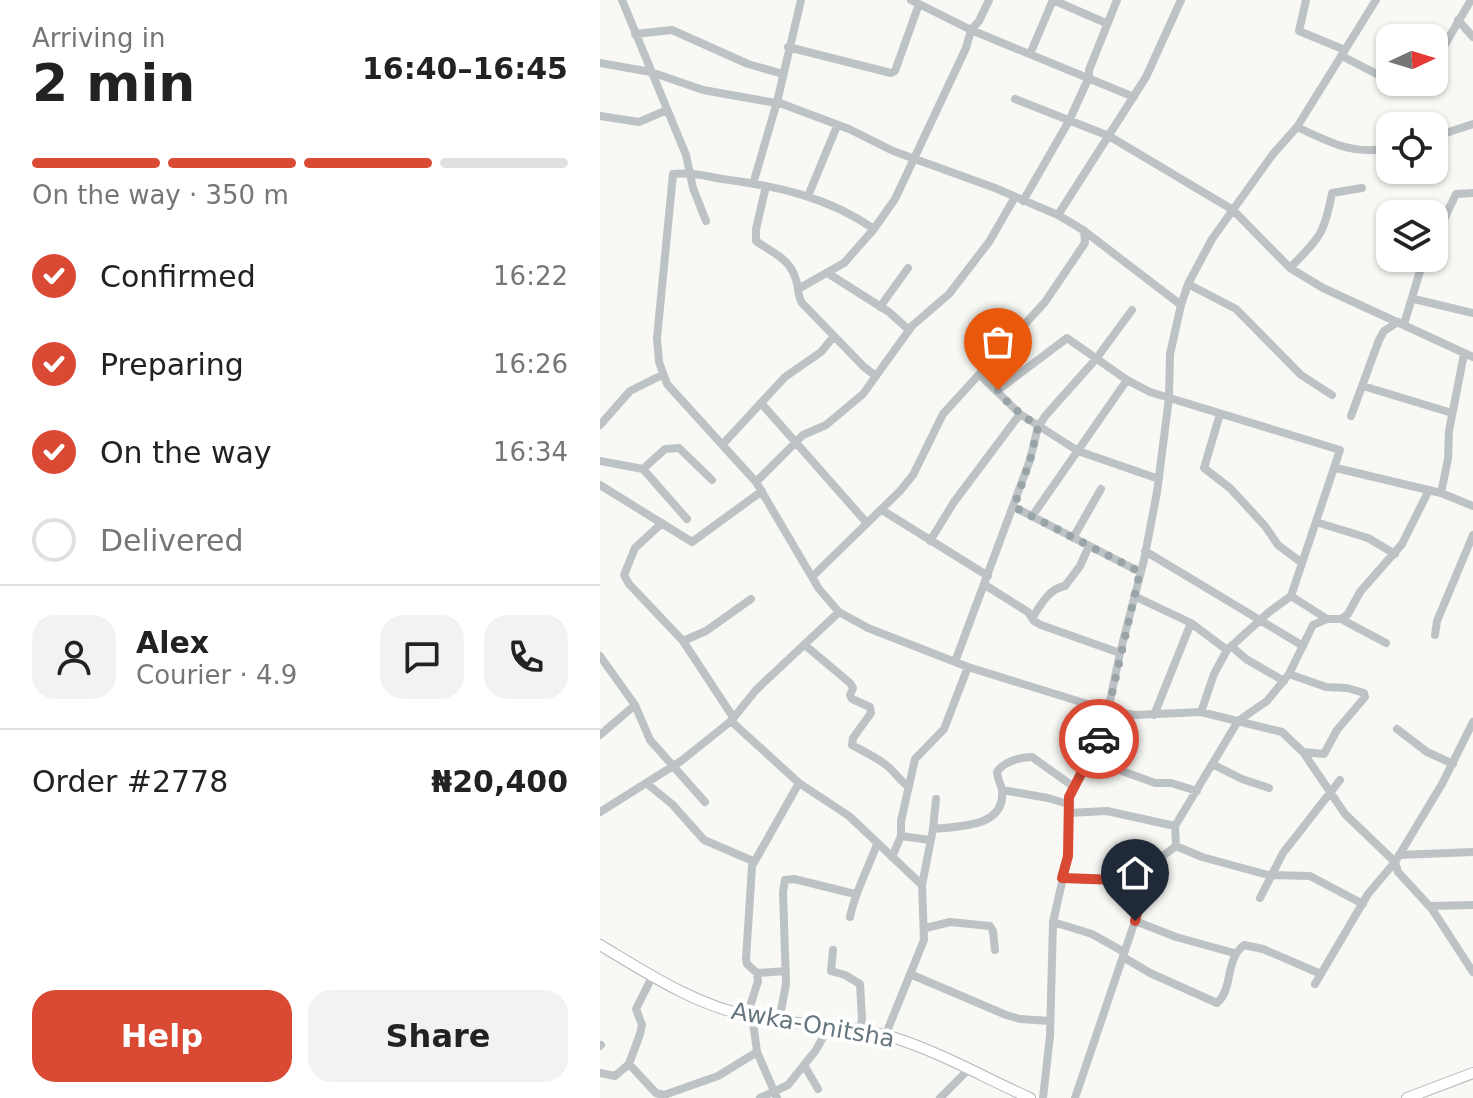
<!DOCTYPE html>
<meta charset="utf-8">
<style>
:root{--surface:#fff;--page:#f2f2f2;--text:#222;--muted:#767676;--line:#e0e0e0;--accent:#d94934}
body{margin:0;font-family:"DejaVu Sans",sans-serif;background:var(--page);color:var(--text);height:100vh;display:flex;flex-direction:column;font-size:30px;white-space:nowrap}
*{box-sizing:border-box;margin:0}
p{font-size:26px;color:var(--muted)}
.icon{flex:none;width:44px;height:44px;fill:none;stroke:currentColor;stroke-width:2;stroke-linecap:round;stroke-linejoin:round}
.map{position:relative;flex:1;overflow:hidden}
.details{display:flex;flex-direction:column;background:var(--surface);width:600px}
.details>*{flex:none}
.needle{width:52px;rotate:86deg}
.tools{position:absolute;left:776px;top:24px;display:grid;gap:16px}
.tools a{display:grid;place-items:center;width:72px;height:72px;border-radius:16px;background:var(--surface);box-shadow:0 2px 6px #0004;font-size:40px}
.pin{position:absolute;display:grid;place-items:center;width:68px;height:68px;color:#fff;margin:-82px -34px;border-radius:50% 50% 50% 0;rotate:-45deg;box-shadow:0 0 8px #0007}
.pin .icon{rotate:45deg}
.courier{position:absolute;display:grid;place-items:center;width:80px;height:80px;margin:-40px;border:6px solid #d94934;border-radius:50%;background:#fff;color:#222;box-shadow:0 2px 10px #0007}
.head em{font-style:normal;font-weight:600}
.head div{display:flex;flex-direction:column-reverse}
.head{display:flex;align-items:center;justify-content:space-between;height:136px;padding:0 32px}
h1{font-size:52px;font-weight:600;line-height:60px}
.bar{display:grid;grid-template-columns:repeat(4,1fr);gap:12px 8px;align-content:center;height:96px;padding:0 32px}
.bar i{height:10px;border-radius:6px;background:var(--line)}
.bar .current{background:var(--accent)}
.bar p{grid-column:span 4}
.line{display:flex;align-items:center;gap:20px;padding:0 32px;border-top:2px solid var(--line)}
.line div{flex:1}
.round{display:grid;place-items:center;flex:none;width:84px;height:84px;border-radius:24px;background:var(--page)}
ol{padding:0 32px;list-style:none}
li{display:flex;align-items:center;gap:24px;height:88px}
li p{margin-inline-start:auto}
li .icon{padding:8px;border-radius:50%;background:var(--accent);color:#fff;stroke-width:4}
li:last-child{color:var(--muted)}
li i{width:44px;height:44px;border:4px solid var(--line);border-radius:50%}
.button{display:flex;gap:16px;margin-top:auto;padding:16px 32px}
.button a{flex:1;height:92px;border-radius:24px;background:var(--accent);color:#fff;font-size:32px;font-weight:600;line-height:92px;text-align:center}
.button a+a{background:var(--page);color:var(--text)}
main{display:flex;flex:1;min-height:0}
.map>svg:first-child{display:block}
</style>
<main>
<section class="details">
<div class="head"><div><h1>2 min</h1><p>Arriving in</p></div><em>16:40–16:45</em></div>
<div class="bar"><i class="current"></i><i class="current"></i><i class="current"></i><i></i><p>On the way · 350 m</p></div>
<ol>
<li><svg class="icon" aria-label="check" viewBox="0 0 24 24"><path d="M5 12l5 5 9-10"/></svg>Confirmed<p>16:22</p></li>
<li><svg class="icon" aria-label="check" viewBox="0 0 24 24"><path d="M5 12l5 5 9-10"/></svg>Preparing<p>16:26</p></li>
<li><svg class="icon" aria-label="check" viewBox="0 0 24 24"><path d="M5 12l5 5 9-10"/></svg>On the way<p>16:34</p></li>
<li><i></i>Delivered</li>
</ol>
<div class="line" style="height:144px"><a class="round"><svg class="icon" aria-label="person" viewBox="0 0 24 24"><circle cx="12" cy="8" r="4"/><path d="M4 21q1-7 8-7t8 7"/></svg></a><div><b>Alex</b><p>Courier · 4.9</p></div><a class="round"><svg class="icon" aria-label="chat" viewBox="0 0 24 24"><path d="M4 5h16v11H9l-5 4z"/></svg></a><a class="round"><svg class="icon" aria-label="phone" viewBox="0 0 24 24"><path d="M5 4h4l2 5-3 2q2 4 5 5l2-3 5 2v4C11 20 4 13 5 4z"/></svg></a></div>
<div class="line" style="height:104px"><div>Order #2778</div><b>₦20,400</b></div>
<div class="button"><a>Help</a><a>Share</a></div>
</section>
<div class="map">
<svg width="873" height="1098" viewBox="0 0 873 1098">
<rect width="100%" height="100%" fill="#f8f8f5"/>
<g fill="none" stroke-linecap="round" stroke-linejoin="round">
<defs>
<path id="major" d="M 0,945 C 47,973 95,1005 149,1016 C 197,1026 248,1024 295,1038 C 342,1053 385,1078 430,1098
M 807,1098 L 873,1073"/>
</defs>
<use href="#major" stroke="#b1b7ba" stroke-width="12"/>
<path stroke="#bdc2c5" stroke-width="8" d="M 22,0 L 86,155 L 93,188 L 106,221
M 311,0 L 371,30 L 534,97
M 706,0 L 699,31 L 745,50
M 858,20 L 873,37
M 35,34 L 72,30 L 148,64 L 183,74
M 188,47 L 291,73 L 295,71 L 319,4
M 430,54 L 453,0 L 506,23
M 742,56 L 790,81
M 0,63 L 51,72 L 103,90 L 176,103
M 834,63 L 871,0
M 793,82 L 812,91 L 823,82
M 415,99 L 509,136 L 633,210 L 690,268 L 723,288 L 873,357
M 177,102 L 249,129 L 293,151 L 395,188 L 458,215 L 483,230 L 581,305
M 0,116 L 39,122 L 67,110
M 697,127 C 729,142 754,156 790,148
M 834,137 L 873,124
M 153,184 L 177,102 L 201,0
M 166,186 L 156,229 L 156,241 C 171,252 189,258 195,277 C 199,286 197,295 202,303 L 264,367 L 276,376
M 208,196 L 237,126
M 423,201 L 469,121 L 489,77 L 489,70 L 517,0
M 458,215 L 546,77 L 581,0
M 274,229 C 228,197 177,186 122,179 C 105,176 91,172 73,174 L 57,338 L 59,362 L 67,384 L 156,482 L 219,589 L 239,612 L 268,628 L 368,667 L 507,710 L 535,715 L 601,712 L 682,732 L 703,752 L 745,814 L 795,862 L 768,894 L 715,984
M 834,240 L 856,194 L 873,193
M 690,268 C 720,237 724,235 732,193 L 762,188
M 229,274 L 289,312 L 309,330
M 588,284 L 636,309 L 701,375 L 732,395
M 198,289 L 244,263 L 274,229 L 295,199 L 366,48 L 371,30 L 379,21 L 389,0
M 814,299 L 873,313
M 280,307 L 308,268
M 804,324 L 824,258
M 380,375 L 420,414 L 478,451 L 559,479
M 763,386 L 852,413
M 398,390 L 467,338 L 527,380 L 550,392 L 740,450 L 691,596 L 669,612 L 627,650 L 614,674 L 601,712
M 161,403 L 266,522
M 620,414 L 604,468 L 630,488 L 665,526 L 678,545 L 702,563
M 751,416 L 779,340 L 784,331 L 798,322
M 0,425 L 30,391 L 62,375
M 123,444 L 185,377 L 221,352 L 234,336
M 0,461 L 43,469 L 65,449 L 79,448 L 112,480
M 736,468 L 841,493 L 873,506
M 43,469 L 87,519
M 156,482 L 203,435 L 226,425 L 263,394 L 312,326 L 349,294 L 389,242 L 415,197
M 0,485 L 92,542 L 162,491
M 841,493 L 848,459 L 849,431 L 864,354
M 414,507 L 540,572
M 282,510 L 388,576
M 433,515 L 527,380
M 716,522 L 768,538 L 795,554
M 62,523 L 35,548 L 24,575 L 29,584 L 83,641 L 133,717
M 473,538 L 501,489
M 330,541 L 354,502 L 420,414
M 545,551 L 703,646
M 213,576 L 300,491 L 313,475 L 343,414 L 445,302 L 485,243 L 484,231
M 385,585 L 428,612 L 434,621 L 441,625 L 520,653
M 534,596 L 591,623 L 627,650
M 691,596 L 727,619
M 432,618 C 441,605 448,589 465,586 L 480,566 L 489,546
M 741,619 L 786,643
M 835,635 L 837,621 L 873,535
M 83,641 L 106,631 L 151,599
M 206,646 L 250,683 L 253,688 L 250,695 L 252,699 L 270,707 L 271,713 L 253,738 L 252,745 C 263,751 276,757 286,765 C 295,772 299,780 309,787
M 631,646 L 646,659 L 684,681
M 0,656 L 35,705 L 50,740 L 105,802
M 355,662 L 430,460 L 438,427 L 446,415 L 496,359 L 532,310
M 689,674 L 726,687 L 747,688 L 764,693 L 765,697 L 737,730 L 724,754 L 703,752
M 554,715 L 591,623
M 131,721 L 199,783 L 249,816 L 322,885 L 324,940 L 283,1041
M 873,722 L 842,784 L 795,862 L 798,872 L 832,909 L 873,972
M 797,729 L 827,752 L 853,764
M 0,735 L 35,705
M 489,759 L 555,783 L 571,783 L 597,791
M 612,764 L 642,779 L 669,788
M 46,783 L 72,804 L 104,840 L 153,861
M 402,790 L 448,798 L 468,804
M 0,812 L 81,761 L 131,721 L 156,690 L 239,612
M 468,813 L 507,811 L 575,826
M 333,829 C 358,826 406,828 402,790 C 401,784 397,778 397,772 C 403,762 420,757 432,757 L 474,787
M 301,836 L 330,840
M 576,846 L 602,857 L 668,875 L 710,876 L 763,904
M 799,855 L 873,852
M 292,857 L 301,836 L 301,821 L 315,759 L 344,729 L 368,667
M 462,878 L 545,881
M 322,885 L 333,829 L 336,799
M 660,898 L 683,853 L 740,780
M 830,906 L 873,905
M 250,917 C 255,892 268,869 277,844
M 535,921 L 576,937 L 634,953
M 453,922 L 492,934 L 524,952
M 326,928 L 350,922 L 390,926 L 393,931 L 395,950
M 233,950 L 231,971 L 245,975 L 260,984 L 262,1019 L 260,1031
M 523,957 L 550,973 L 617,1003 C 634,988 624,961 644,945 L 663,949 L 721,974
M 157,973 L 186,971
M 310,974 L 406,1015 L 420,1019 L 450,1021
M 147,1016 L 158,981 L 157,973 L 147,964 L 146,959 L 152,866 L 199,783
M 179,1021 L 186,984 L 183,892 L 185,880 L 194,879 L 255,894
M 153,1022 L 157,1052 L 177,1098
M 0,1046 L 1,1045
M 29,1064 L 56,1093 L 64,1095 L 118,1076 L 157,1052
M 204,1065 L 218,1089
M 0,1073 L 15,1076 L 29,1064 L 40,1034 L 42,1025 L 36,1009 L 50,981
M 160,1098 L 188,1085 L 216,1050 L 226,1032
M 340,1098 L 364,1074
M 443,1098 L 450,1036 L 453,922 L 468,856 L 468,804 L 471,790 L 495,749 L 506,720 L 520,653 L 544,560 L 557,492 L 569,398 L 570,354 L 581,305 L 588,284 L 612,239 L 673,154 L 697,127 L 776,0
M 475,1098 L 535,921 L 548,872 L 556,861 L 576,846 L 575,826 L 638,721 L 667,701 L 689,674 L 713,625 L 727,619 L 741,619 L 748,614 L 760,592 L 802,544 L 829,490"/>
<use href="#major" stroke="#fff" stroke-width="10"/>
</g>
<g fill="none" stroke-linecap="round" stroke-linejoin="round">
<path stroke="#98a4a8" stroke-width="8" stroke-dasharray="0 14.4" d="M 398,390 L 410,405 L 438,427 L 430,460 L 414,507 L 540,572 L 506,720 L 499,739"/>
<path stroke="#d94934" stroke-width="10" d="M 499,739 L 469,797 L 468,856 L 462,878 L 545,881 L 535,921"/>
</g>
<g text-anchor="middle" stroke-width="8" stroke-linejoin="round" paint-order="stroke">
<g font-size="24" fill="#65767e" stroke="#fff">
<text transform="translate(213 1025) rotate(10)" y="8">Awka-Onitsha</text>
</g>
</g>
</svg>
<div class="tools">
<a><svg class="needle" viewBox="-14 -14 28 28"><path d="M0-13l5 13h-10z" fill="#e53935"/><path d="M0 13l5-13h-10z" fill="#767676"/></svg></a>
<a><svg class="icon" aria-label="locate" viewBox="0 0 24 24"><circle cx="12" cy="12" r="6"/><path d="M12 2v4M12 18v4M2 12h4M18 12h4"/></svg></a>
<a><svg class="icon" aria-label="layers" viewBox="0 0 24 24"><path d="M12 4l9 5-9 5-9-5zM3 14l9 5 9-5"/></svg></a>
</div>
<div class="pin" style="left:398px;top:390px;background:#ea580c"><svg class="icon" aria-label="bag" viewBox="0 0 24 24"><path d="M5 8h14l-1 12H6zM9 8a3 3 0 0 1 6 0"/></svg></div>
<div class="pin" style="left:535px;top:921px;background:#1f2937"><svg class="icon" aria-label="home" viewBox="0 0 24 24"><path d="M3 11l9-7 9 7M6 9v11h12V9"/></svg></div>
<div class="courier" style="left:499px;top:739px"><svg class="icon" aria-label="car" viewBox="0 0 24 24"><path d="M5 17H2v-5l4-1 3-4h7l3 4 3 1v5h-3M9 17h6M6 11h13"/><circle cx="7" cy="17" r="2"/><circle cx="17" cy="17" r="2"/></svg></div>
</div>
</main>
